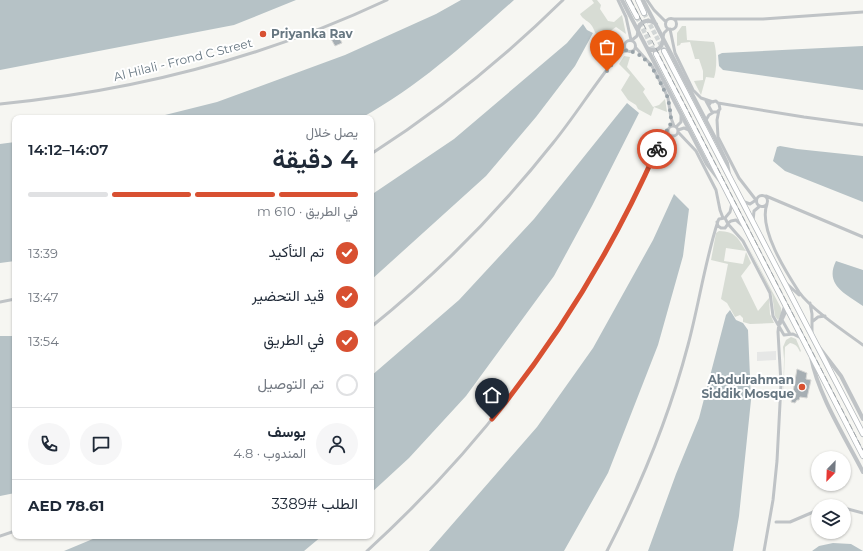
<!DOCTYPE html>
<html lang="ar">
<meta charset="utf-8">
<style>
:root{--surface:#fff;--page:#f6f6f7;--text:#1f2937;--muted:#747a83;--line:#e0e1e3;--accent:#d85031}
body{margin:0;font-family:Montserrat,Vazirmatn,sans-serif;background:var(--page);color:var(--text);direction:rtl;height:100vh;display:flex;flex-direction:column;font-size:15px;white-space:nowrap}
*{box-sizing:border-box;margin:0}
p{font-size:13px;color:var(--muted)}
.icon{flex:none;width:22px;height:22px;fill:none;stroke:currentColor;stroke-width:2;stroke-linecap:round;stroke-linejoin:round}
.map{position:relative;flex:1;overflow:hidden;direction:ltr}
.side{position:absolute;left:12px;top:115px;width:362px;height:424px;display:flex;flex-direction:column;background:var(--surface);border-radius:8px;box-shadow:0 1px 3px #0004;direction:rtl}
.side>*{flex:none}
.needle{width:26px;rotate:203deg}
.buttons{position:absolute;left:811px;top:451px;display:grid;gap:8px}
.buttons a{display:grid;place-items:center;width:40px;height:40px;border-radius:50%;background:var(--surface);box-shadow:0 1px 3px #0004;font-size:20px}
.pin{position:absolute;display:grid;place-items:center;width:34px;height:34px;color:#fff;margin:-41px -17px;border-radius:50% 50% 50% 0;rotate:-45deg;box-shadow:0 0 4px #0007}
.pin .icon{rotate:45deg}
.courier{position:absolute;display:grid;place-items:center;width:40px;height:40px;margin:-20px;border:3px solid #d85031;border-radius:50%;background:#fff;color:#222;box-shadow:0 1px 5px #0007}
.overview em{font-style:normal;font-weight:600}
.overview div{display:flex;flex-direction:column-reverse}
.overview{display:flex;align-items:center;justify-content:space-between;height:68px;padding:0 16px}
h1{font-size:26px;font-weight:600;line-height:30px}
.bar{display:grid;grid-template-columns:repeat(4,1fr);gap:6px 4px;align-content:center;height:48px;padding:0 16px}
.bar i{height:5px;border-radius:3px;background:var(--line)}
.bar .active{background:var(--accent)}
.bar p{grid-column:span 4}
.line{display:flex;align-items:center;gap:10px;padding:0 16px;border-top:1px solid var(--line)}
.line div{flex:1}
.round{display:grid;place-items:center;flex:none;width:42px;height:42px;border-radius:21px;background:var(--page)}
ol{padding:0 16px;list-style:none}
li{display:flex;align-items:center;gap:12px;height:44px}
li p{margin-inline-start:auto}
li .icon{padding:4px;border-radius:50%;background:var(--accent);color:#fff;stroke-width:4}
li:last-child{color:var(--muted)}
li i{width:22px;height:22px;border:2px solid var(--line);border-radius:50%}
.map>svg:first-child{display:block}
</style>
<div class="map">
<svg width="863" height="551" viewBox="0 0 863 551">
<rect width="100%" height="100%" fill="#f6f6f2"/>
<path fill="#e6e7e6" d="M 776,351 L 776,360 L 757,361 L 757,352 Z"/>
<path fill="#d7dcd4" d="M 592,0 L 597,0 L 601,5 L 600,9 L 608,21 L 614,22 L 622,15 L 626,34 L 616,27 L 601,38 C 595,35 595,31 592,26 C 589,21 583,20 580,14 L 594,3 Z
M 682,26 L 686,26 L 687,40 L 714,42 C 717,52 717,69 714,78 L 706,77 L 701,95 L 694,81 L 703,80 L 703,71 L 699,59 L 695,59 L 690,42 L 681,43 L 680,45 L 677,46 L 677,33 Z
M 624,56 L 630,57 L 627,67 L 645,89 L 643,92 L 653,107 L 659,105 L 665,99 L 667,112 L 654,107 L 651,116 L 638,109 L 636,105 L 628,100 L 621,90 L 630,75 L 619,64 Z
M 719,231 C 736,232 737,237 746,251 L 726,248 L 724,261 L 743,264 L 746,252 L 751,263 L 741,276 L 758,311 L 769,298 L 770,314 L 774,323 L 750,324 L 743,322 L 743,318 L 740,315 L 735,317 L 727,303 L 721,299 L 728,264 L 711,260 L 716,233 Z
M 747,244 L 781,308 L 781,314 L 778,320 L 775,316 L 772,294 Z
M 791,337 L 796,339 L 801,351 L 800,352 C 798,347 796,344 790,343 L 785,347 L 783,407 L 784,359 L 783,347 L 786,340 Z"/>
<path fill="#b6c2c6" d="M 0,0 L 296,0 L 234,25 L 0,70 Z
M 461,0 L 514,0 C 466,43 418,87 361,118 L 153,118 L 217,102 L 345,55 L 436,14 Z
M 583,24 L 587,30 L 593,33 L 575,66 L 536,117 L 486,176 L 371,280 L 371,195 L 454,139 L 567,43 Z
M 863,46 L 863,90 L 723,70 L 719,66 L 718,55 L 722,53 Z
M 627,103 L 639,113 L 592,206 L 554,276 L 466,396 L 409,458 L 371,493 L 371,376 L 459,300 L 534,219 Z
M 15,142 L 15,261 L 0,263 L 0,144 Z
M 780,146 L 797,149 L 863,156 L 863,202 L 785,171 L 773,161 L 777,147 Z
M 674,194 L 689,209 L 683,256 L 658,345 L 608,473 L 564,551 L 429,551 L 537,427 L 593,348 L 653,240 Z
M 836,261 L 863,270 L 863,306 C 846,294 824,285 836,261 Z
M 730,310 L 736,320 L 743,323 L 748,330 L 751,400 L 739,516 L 733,551 L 648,551 L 676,474 L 699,418 L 726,315 Z
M 0,336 L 15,336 L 15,493 L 0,496 Z
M 100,536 L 322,536 L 304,551 L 64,551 Z
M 833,543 L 851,544 L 863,551 L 812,551 L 819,546 Z"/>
<path fill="#a6aeb3" stroke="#d7d7d5" d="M 337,33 L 342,43 L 335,46 L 330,37 Z
M 797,369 L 807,373 L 806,379 L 811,380 L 807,398 L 800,397 L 799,400 L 797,400 L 795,403 L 791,402 L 792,398 L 795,398 L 796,393 L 793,392 Z"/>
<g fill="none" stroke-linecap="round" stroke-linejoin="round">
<path stroke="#d2d6d6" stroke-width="4.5" stroke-dasharray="4.5 2" stroke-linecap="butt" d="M 644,13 L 664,51
M 637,17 L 655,53"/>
<defs>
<path id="secondary" d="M 628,0 L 637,17
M 638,0 L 644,13
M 664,51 L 863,434
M 656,54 L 863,456"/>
</defs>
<use href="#secondary" stroke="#b2b7bb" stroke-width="6"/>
<path stroke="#bfc3c6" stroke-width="3" d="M 618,0 L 626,17 L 631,40
M 647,0 L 654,10 L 666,22
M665.5 24a5.5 5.5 0 1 1 11 0a5.5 5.5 0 1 1-11 0Z
M 674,19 L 763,19 L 863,12
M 670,29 L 675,53 L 693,90 L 701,98 L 713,102
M 663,37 L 664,33 L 668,29
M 632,40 L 637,36 L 638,31
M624.5 46a5.5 5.5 0 1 1 11 0a5.5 5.5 0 1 1-11 0Z
M 636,48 L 652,66 L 664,89 L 668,98 L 671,118 L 674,126
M 617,55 L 624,45
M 706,101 L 712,112 L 717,112 L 720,109 L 719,104 L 716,101 L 711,102 L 709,105
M 718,103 L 804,117 L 863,125
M 0,104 C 133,91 266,57 387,0
M 719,110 L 717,120 L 718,137 L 739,178 L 756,200
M 706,120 L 709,115 L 714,112
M668 131a5 5 0 1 1 10 0a5 5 0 1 1-10 0Z
M 676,127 L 681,122 L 681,116
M 678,130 L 684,128 L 689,130
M 678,132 L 696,151 L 716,190 L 720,210 L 723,218
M 371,154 C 441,109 504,58 563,0
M756.5 201a5.5 5.5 0 1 1 11 0a5.5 5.5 0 1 1-11 0Z
M 766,196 L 863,237
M 742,201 L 750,204 L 756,200
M 767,204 C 758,228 786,272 799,292 C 811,309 845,332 863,345
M 725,218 L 730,212 L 732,203
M 753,221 L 754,211 L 760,206
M 728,223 L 731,221 L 736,220 L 743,226
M 728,224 L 743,241 L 770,293 L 773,316 L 784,335
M 786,283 L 799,295
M 0,302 L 15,299
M 810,303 L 812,314 L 812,333
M 782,320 L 790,334
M 813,321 L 818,317 L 825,316
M 780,324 L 787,309
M 371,327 C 438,273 499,211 553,143 C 575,116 594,85 616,58 L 622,52 L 627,50
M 784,335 L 793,334 L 801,338
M 844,508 L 863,513
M 776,522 L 790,522 L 818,510
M 0,536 L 15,531
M 367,551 C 468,459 553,351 617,231 C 633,200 649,170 661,138 L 668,131
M 607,551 C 641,485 669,417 688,345 C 699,304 705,261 718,221 L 719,219 L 725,218 L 728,224 L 725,228 L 721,228 L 718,226 L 717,222
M 764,551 L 773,500 L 777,461 L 781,384 L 778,332 L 779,323 L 785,305"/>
<path stroke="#bfc3c6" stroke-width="4" d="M 622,0 L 707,164 L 721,182
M 643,0 L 717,142 L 727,163 L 729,174
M 638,31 C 639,21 648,18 656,24
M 647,48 C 655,53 662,49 663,40
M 818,346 L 841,376 L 863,419
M 811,357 C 818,395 845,437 863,472"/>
<use href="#secondary" stroke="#fff" stroke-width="4.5"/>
<path stroke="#a1a7ab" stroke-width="1" stroke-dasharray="6 3" stroke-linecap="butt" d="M 631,0 L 863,450"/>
</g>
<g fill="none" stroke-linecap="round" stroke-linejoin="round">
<path stroke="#99a3a9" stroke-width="4" stroke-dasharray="0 7.2" d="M 607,71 L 620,53 L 627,50 L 638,54 L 649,63 L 656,74 L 668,98 L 671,116 L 670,127 L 662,136 L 657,149"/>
<path stroke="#d85031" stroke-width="5" d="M 492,419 C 559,337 614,246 657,149"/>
</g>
<g fill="#d85031" stroke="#fff" stroke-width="1.5">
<circle cx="263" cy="34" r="4"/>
<circle cx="802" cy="387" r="4"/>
</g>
<g text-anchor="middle" stroke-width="4" stroke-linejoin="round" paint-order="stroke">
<g font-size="12" font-weight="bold" fill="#677782" stroke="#fff" text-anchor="start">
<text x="271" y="38">Priyanka Rav</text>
<text x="794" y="384" text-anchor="end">Abdulrahman<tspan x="794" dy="14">Siddik Mosque</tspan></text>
</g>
<g font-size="12" fill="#677782" stroke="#fff">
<text transform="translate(183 60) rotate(-14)" y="4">Al Hilali - Frond C Street</text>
</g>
</g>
</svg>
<div class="buttons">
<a><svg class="needle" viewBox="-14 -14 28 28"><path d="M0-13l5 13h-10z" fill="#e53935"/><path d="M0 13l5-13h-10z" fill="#747a83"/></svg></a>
<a><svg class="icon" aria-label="layers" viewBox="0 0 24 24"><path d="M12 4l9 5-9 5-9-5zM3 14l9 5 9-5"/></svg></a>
</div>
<div class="pin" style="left:607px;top:71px;background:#ea580c"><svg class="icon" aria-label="bag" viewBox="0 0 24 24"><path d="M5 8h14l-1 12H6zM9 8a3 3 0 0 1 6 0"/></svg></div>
<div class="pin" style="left:492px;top:419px;background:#1f2937"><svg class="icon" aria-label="home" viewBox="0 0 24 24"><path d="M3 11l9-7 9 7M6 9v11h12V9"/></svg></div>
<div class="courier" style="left:657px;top:149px"><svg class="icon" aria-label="bike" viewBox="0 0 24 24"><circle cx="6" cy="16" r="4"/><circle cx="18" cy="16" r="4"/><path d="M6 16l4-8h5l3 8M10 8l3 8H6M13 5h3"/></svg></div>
<section class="side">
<div class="overview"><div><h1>4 دقيقة</h1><p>يصل خلال</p></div><em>14:07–14:12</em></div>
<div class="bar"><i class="active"></i><i class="active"></i><i class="active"></i><i></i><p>في الطريق · 610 m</p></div>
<ol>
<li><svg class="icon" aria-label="check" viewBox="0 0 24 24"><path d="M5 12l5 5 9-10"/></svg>تم التأكيد<p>13:39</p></li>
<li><svg class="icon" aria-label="check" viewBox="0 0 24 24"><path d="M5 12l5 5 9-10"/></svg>قيد التحضير<p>13:47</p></li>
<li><svg class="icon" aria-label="check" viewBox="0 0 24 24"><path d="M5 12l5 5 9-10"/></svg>في الطريق<p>13:54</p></li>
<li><i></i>تم التوصيل</li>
</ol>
<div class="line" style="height:72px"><a class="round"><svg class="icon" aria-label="person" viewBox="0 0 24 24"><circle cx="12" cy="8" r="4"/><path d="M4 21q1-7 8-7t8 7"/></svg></a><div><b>يوسف</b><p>المندوب · 4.8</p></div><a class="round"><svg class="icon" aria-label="chat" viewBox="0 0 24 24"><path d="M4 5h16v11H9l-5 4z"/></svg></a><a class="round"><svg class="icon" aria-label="phone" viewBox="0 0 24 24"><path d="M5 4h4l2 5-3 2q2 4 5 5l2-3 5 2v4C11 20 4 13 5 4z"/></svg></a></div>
<div class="line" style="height:52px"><div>الطلب #3389</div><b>AED 78.61</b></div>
</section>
</div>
